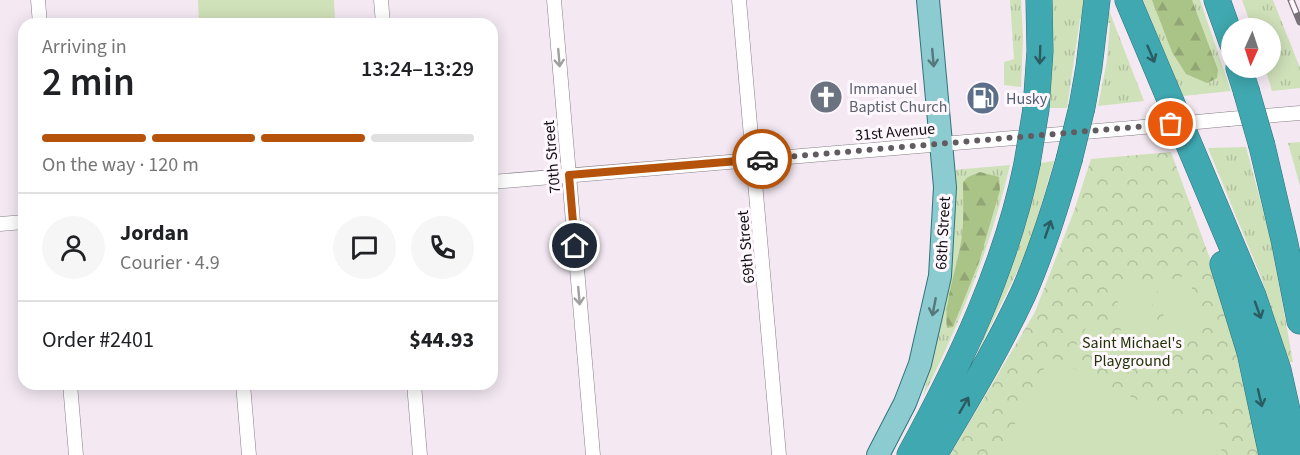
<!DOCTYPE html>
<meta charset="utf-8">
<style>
:root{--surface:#fff;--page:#f6f6f6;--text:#202124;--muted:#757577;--line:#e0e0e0;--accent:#b45309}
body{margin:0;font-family:"Source Sans 3",sans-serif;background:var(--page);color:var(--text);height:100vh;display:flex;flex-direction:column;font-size:22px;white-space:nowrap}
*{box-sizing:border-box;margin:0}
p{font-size:20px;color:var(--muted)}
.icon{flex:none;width:33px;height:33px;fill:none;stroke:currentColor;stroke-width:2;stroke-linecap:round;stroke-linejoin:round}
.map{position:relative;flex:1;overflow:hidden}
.drawer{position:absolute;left:18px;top:18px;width:480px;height:372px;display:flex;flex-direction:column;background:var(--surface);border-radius:18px;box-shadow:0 3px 15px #0003}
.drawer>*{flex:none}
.needle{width:39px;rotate:183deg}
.tools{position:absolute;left:1221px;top:18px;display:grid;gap:12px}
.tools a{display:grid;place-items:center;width:60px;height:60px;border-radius:50%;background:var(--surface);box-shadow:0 3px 15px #0003;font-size:30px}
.pin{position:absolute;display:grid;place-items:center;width:51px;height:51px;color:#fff;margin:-26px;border:3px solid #fff;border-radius:50%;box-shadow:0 2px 6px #0007}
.courier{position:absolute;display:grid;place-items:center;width:60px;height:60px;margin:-30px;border:4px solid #b45309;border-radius:50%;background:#fff;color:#222;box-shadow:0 2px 8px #0007}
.summary em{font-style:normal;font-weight:600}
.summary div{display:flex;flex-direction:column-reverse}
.summary{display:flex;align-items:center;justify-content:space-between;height:102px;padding:0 24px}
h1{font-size:39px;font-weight:600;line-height:45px}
.bar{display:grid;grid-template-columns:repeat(4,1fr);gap:9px 6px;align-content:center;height:72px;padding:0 24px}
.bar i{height:8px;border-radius:4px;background:var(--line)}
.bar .on{background:var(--accent)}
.bar p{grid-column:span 4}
.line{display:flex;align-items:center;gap:15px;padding:0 24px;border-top:2px solid var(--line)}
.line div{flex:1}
.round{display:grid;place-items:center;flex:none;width:63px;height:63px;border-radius:32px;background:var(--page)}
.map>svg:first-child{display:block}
</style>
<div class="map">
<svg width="1300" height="455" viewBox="0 0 1300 455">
<defs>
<pattern id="grass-tufts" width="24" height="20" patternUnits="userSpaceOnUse" patternTransform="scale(1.5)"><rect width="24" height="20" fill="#cfe1b9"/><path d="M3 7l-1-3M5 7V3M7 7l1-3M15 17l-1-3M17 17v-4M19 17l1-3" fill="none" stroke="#b1c09e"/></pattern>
<pattern id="forest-firs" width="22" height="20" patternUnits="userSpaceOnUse" patternTransform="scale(1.5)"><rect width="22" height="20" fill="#aac387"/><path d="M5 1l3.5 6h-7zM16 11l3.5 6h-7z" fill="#91a674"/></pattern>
<pattern id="park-crowns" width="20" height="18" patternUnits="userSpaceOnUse" patternTransform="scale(1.5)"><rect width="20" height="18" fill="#cfe1b9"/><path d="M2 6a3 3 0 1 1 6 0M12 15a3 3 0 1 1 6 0" fill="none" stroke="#b1c09e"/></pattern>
</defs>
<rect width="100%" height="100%" fill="#f4e9f3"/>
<path fill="url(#grass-tufts)" d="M 1010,0 L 1021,0 L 1023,37 L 1021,87 L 1004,85 L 1004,62 L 1014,59 Z
M 1051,0 L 1105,0 L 1144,101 L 1098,106 L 1107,60 L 1110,23 L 1080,19 L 1067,108 L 1048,108 L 1052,52 Z
M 1143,0 L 1200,0 L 1231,91 L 1183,96 Z
M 1242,0 L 1273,0 L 1300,68 L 1300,88 L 1272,91 L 1265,68 L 1270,68 L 1270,28 L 1252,28 Z
M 1300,142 L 1300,186 L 1288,143 Z
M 1246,147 L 1271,240 L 1293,362 L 1289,362 L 1261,277 L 1208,148 Z
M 1054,161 L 1028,249 L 977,354 L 1009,275 L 1027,221 L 1040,163 Z
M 1010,165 C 991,246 960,323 923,397 L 936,336 L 953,170 Z"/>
<path fill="url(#forest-firs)" d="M 1152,0 L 1192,0 L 1218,70 L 1217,78 L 1207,83 L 1186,74 L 1172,52 Z
M 980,172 L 999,177 L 1000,190 L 979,262 L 953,327 L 947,328 C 943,302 959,263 962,235 C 964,217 963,200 963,182 L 968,177 Z"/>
<path fill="url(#park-crowns)" d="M 1171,152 L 1216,275 L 1266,455 L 950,455 L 1035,312 L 1074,211 L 1091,159 Z"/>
<path fill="#cfe1b9" d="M 198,0 L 334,0 L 335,21 L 304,24 L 199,24 Z
M 1189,275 L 1201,330 L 1168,337 L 1156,283 Z
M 1150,282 L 1156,337 L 1122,341 L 1116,286 Z
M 1074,317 L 1083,322 L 1070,343 L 1061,338 Z
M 1088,324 L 1097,330 L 1084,352 L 1075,347 Z
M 1050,357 L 1156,409 L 1153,422 L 1219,418 L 1222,455 L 999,455 L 1004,445 L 1003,433 L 1010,433 Z"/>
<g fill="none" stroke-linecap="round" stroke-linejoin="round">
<defs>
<path id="street" d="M 38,0 L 40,24
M 381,0 L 383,24
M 554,0 L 593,455
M 739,0 L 779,455
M 1229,119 L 1300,113
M 492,182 L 1132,128
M 0,224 L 24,222
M 70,384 L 76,455
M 243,384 L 249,455
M 414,384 L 420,455"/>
<path id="primary" d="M 878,455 L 905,403 L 920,364 L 940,276 L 945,187 L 928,0"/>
<path id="highway" d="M 1128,0 L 1253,296 L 1278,370 L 1297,455
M 1217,0 L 1232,42
M 1239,68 L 1246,90
M 1082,107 L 1089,67 L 1097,0
M 1036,109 L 1040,51 L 1039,0
M 1262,146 L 1285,244 L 1300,321
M 1223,264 L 1250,352 L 1272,455
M 910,455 C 960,363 1006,267 1027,164
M 934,455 C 965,402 997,350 1023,294 C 1042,251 1056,206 1069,160"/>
</defs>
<use href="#street" stroke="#887f87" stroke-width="15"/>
<use href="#primary" stroke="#307379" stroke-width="24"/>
<use href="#highway" stroke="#307379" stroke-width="27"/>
<use href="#street" stroke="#fff" stroke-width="14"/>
<use href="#primary" stroke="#8ccbd0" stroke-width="22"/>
<use href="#highway" stroke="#40a8b0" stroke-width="26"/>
<defs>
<path id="rail" d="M 1291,0 L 1300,22"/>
</defs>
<use href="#rail" stroke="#787278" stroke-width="7"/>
<use href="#rail" stroke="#fef8fe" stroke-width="4.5" stroke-dasharray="14" stroke-linecap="butt"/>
<defs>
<path id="street-bridge" d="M 1132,128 L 1229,119"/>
<path id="highway-bridge" d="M 1246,90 L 1262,146
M 1069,160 L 1082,107
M 1027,164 L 1036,109"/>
</defs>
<use href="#street-bridge" stroke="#887f87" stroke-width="15" stroke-linecap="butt"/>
<use href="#highway-bridge" stroke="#307379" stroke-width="27" stroke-linecap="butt"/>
<use href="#street-bridge" stroke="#fff" stroke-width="14"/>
<use href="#highway-bridge" stroke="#40a8b0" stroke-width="26"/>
</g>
<defs><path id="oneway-shaft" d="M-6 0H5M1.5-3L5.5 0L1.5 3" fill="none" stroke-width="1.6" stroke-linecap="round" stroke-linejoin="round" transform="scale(1.5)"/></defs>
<g stroke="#2a5c62">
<use href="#oneway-shaft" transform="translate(1151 54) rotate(67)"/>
<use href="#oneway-shaft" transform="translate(1040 55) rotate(92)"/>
<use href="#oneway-shaft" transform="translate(1048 229) rotate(-71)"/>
<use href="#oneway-shaft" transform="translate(1258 310) rotate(70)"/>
<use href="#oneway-shaft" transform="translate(1260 398) rotate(77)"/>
<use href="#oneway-shaft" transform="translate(964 405) rotate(-60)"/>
</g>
<g stroke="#a19fa1">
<use href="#oneway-shaft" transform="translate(559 58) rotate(85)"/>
<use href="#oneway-shaft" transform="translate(579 296) rotate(85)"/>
</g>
<g stroke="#56777b">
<use href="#oneway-shaft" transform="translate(933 58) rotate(85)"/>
<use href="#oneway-shaft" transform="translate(934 307) rotate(101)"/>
</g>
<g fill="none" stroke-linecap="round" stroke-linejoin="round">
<path stroke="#625c61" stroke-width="6" stroke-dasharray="0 10.8" d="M 762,159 L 1171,124"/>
<path stroke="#b45309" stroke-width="8" d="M 575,246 L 569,175 L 762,159"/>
</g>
<defs>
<symbol id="church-disc" viewBox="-11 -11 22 22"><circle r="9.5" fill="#6b7280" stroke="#fef8fe"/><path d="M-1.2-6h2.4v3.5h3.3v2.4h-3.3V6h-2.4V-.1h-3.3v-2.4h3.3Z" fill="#fff"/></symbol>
<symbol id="fuel-disc" viewBox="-11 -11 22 22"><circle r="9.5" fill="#5c6f8a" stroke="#fef8fe"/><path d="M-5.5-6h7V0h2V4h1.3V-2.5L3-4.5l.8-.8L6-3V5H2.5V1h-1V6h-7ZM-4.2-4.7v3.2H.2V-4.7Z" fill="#fff"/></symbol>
</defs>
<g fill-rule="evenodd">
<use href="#church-disc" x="807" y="78" width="38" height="38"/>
<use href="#fuel-disc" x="964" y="79" width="38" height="38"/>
</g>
<g text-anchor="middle" stroke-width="6" stroke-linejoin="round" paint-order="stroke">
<g font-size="16" fill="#5b616d" stroke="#fef8fe" text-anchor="start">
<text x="849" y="94">Immanuel<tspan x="849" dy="18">Baptist Church</tspan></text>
</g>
<g font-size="16" fill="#4e5e75" stroke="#fef8fe" text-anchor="start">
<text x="1006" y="104">Husky</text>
</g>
<g font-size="16" fill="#131013" stroke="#fef8fe">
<text transform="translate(895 131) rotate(-5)" y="6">31st Avenue</text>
<text transform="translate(551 157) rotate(-95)" y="6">70th Street</text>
<text transform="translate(942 233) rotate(-87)" y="6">68th Street</text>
<text transform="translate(745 247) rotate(-95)" y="6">69th Street</text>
</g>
<g font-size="16" fill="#233205" stroke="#fef8fe">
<text x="1132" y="348">Saint Michael's<tspan x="1132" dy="18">Playground</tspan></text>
</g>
</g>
</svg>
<div class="tools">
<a><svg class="needle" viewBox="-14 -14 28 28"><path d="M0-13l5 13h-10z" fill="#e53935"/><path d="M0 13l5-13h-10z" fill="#757577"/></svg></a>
</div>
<div class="pin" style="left:1171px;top:124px;background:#ea580c"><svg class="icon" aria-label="bag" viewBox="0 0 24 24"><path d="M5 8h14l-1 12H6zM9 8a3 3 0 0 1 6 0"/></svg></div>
<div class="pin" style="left:575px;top:246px;background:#1f2937"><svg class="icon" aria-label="home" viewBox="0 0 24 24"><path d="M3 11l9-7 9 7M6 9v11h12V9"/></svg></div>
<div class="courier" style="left:762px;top:159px"><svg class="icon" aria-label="car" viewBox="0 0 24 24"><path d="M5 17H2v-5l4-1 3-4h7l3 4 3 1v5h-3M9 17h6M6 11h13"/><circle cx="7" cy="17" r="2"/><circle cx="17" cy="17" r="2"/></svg></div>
<section class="drawer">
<div class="summary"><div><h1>2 min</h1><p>Arriving in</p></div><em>13:24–13:29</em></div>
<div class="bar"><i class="on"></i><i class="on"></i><i class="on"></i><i></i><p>On the way · 120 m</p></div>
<div class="line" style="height:108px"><a class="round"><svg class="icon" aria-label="person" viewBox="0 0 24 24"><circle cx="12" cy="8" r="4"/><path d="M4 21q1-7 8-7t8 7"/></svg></a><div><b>Jordan</b><p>Courier · 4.9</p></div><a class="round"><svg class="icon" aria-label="chat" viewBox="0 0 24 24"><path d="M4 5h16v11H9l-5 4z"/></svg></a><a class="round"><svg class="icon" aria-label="phone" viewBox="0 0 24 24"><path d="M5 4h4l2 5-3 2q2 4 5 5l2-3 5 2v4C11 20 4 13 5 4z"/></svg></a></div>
<div class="line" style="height:78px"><div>Order #2401</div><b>$44.93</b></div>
</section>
</div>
